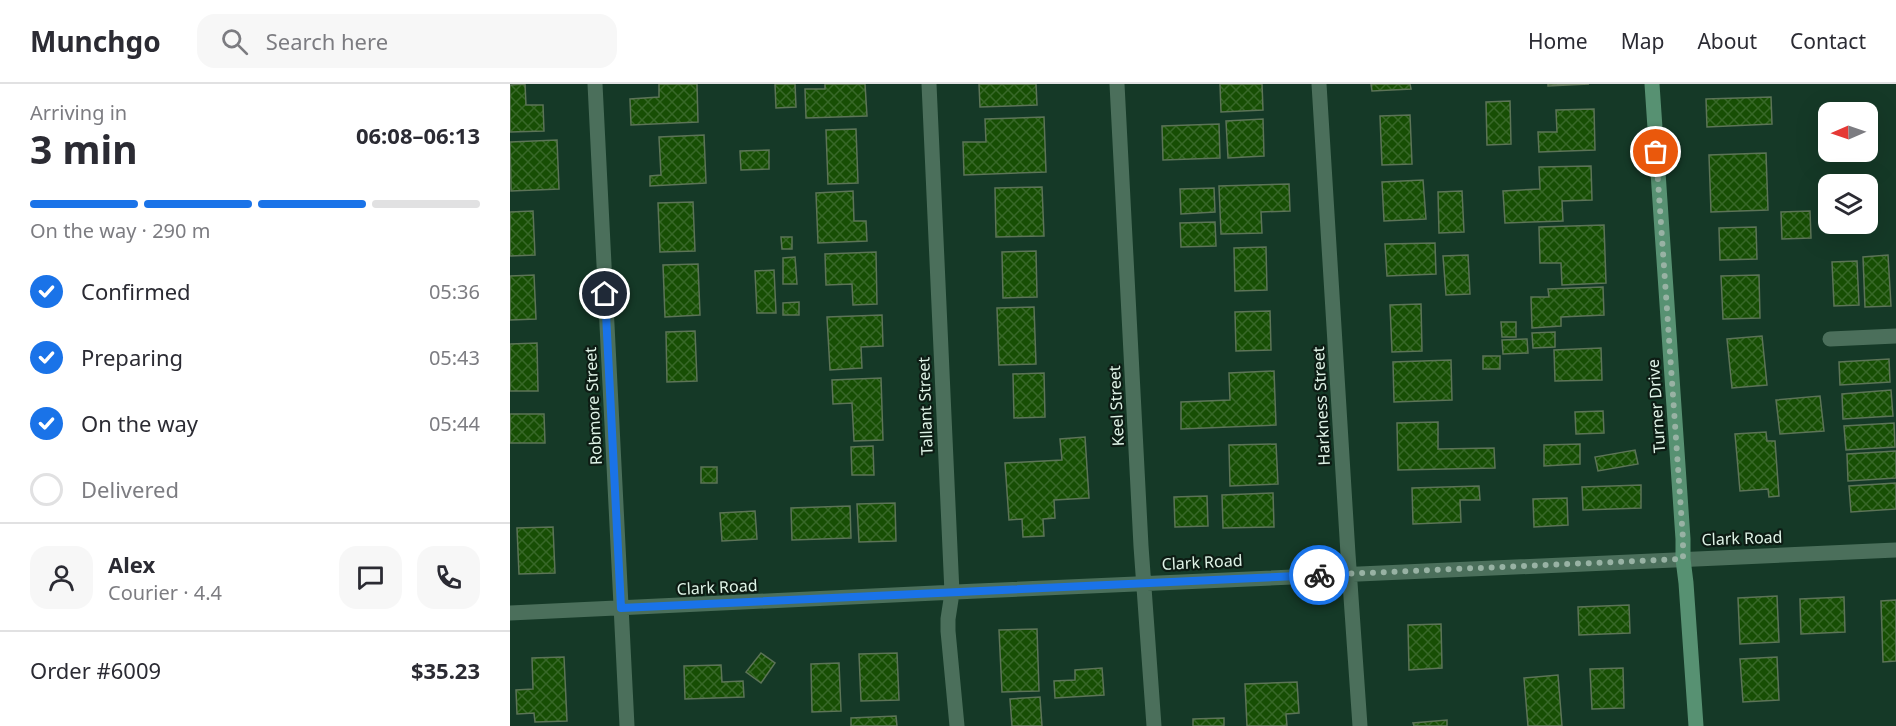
<!DOCTYPE html>
<meta charset="utf-8">
<style>
:root{--surface:#fff;--page:#f7f7f7;--text:#2b2b33;--muted:#7c7c81;--line:#e1e1e2;--accent:#1a73e8}
body{margin:0;font-family:"Noto Sans",sans-serif;background:var(--page);color:var(--text);height:100vh;display:flex;flex-direction:column;font-size:22px;white-space:nowrap}
*{box-sizing:border-box;margin:0}
p{font-size:20px;color:var(--muted)}
.icon{flex:none;width:33px;height:33px;fill:none;stroke:currentColor;stroke-width:2;stroke-linecap:round;stroke-linejoin:round}
.map{position:relative;flex:1;overflow:hidden}
.panel{display:flex;flex-direction:column;background:var(--surface);width:510px}
.panel>*{flex:none}
.needle{width:39px;rotate:268deg}
.controls{position:absolute;left:1308px;top:18px;display:grid;gap:12px}
.controls a{display:grid;place-items:center;width:60px;height:60px;border-radius:12px;background:var(--surface);box-shadow:0 6px 24px #0002;font-size:30px}
.pin{position:absolute;display:grid;place-items:center;width:51px;height:51px;color:#fff;margin:-26px;border:3px solid #fff;border-radius:50%;box-shadow:0 2px 6px #0007}
.courier{position:absolute;display:grid;place-items:center;width:60px;height:60px;margin:-30px;border:4px solid #1a73e8;border-radius:50%;background:#fff;color:#222;box-shadow:0 2px 8px #0007}
.overview em{font-style:normal;font-weight:700}
.overview div{display:flex;flex-direction:column-reverse}
.overview{display:flex;align-items:center;justify-content:space-between;height:102px;padding:0 30px}
h1{font-size:39px;font-weight:700;line-height:45px}
.bar{display:grid;grid-template-columns:repeat(4,1fr);gap:9px 6px;align-content:center;height:72px;padding:0 30px}
.bar i{height:8px;border-radius:4px;background:var(--line)}
.bar .active{background:var(--accent)}
.bar p{grid-column:span 4}
.line{display:flex;align-items:center;gap:15px;padding:0 30px;border-top:2px solid var(--line)}
.line div{flex:1}
.round{display:grid;place-items:center;flex:none;width:63px;height:63px;border-radius:18px;background:var(--page)}
ol{padding:0 30px;list-style:none}
li{display:flex;align-items:center;gap:18px;height:66px}
li p{margin-inline-start:auto}
li .icon{padding:6px;border-radius:50%;background:var(--accent);color:#fff;stroke-width:4}
li:last-child{color:var(--muted)}
li i{width:33px;height:33px;border:3px solid var(--line);border-radius:50%}
header{display:flex;align-items:center;gap:36px;box-sizing:border-box;height:84px;padding:0 30px;background:var(--surface);border-bottom:2px solid var(--line)}
header strong{font-size:28px}
nav{display:flex;gap:33px;margin-inline-start:auto;font-size:21px}
.search{width:420px;height:54px;background:var(--page);display:flex;align-items:center;gap:15px;box-sizing:border-box;padding:0 21px;border-radius:18px;color:var(--muted);font-size:22px}
main{display:flex;flex:1;min-height:0}
.map>svg:first-child{display:block}
</style>
<header>
<strong>Munchgo</strong>
<div class="search"><svg class="icon" aria-label="search" viewBox="0 0 24 24"><circle cx="10" cy="10" r="6"/><path d="M15 15l6 6"/></svg>Search here</div>
<nav><a>Home</a><a>Map</a><a>About</a><a>Contact</a></nav>
</header>
<main>
<section class="panel">
<div class="overview"><div><h1>3 min</h1><p>Arriving in</p></div><em>06:08–06:13</em></div>
<div class="bar"><i class="active"></i><i class="active"></i><i class="active"></i><i></i><p>On the way · 290 m</p></div>
<ol>
<li><svg class="icon" aria-label="check" viewBox="0 0 24 24"><path d="M5 12l5 5 9-10"/></svg>Confirmed<p>05:36</p></li>
<li><svg class="icon" aria-label="check" viewBox="0 0 24 24"><path d="M5 12l5 5 9-10"/></svg>Preparing<p>05:43</p></li>
<li><svg class="icon" aria-label="check" viewBox="0 0 24 24"><path d="M5 12l5 5 9-10"/></svg>On the way<p>05:44</p></li>
<li><i></i>Delivered</li>
</ol>
<div class="line" style="height:108px"><a class="round"><svg class="icon" aria-label="person" viewBox="0 0 24 24"><circle cx="12" cy="8" r="4"/><path d="M4 21q1-7 8-7t8 7"/></svg></a><div><b>Alex</b><p>Courier · 4.4</p></div><a class="round"><svg class="icon" aria-label="chat" viewBox="0 0 24 24"><path d="M4 5h16v11H9l-5 4z"/></svg></a><a class="round"><svg class="icon" aria-label="phone" viewBox="0 0 24 24"><path d="M5 4h4l2 5-3 2q2 4 5 5l2-3 5 2v4C11 20 4 13 5 4z"/></svg></a></div>
<div class="line" style="height:78px"><div>Order #6009</div><b>$35.23</b></div>
</section>
<div class="map">
<svg width="1386" height="642" viewBox="0 0 1386 642">
<defs>
<pattern id="building-cross-hatch" width="8" height="8" patternUnits="userSpaceOnUse" patternTransform="scale(1.5)"><rect width="8" height="8" fill="#174e04"/><path d="M0 0l8 8M0 8l8-8" fill="none" stroke="#386829"/></pattern>
</defs>
<rect width="100%" height="100%" fill="#153927"/>
<path fill="url(#building-cross-hatch)" stroke="#5c7457" stroke-width="1.5" d="M 15,0 L 16,21 L 33,21 L 34,47 L 0,48 L 0,1 Z
M 149,0 L 187,0 L 188,38 L 121,41 L 120,15 L 149,13 Z
M 265,0 L 285,0 L 286,23 L 266,24 Z
M 315,0 L 355,0 L 357,32 L 296,34 L 295,5 L 315,5 Z
M 469,0 L 526,0 L 527,21 L 470,23 Z
M 710,0 L 752,0 L 753,26 L 711,28 Z
M 861,0 L 900,0 L 901,5 L 862,7 Z
M 1038,0 L 1079,0 L 1038,2 Z
M 1261,13 L 1262,40 L 1197,43 L 1196,15 Z
M 1000,17 L 1001,60 L 977,61 L 976,18 Z
M 1084,25 L 1085,66 L 1029,68 L 1028,48 L 1047,48 L 1046,26 Z
M 900,31 L 902,80 L 872,81 L 870,32 Z
M 534,33 L 536,88 L 454,91 L 453,58 L 476,58 L 475,35 Z
M 753,35 L 754,72 L 718,74 L 716,37 Z
M 709,40 L 710,74 L 653,76 L 652,42 Z
M 346,45 L 348,99 L 318,100 L 316,46 Z
M 194,51 L 196,99 L 140,102 L 140,92 L 151,91 L 149,53 Z
M 47,56 L 49,105 L 1,107 L 0,58 Z
M 259,66 L 259,85 L 231,86 L 230,67 Z
M 1256,69 L 1258,126 L 1201,128 L 1199,71 Z
M 1081,82 L 1082,116 L 1052,117 L 1053,137 L 995,139 L 993,107 L 1030,105 L 1029,83 Z
M 913,96 L 916,135 L 874,137 L 872,98 Z
M 779,100 L 780,127 L 751,128 L 752,149 L 711,150 L 709,102 Z
M 532,103 L 534,152 L 486,153 L 485,104 Z
M 704,104 L 705,128 L 671,130 L 670,105 Z
M 343,107 L 344,137 L 356,137 L 357,157 L 308,159 L 306,109 Z
M 952,107 L 954,148 L 929,149 L 928,108 Z
M 183,118 L 185,167 L 150,168 L 148,119 Z
M 23,127 L 25,171 L 0,172 L 0,128 Z
M 1300,127 L 1301,154 L 1272,155 L 1271,128 Z
M 705,138 L 706,162 L 671,163 L 670,139 Z
M 1094,141 L 1096,199 L 1052,201 L 1051,179 L 1030,179 L 1029,143 Z
M 1246,143 L 1247,175 L 1210,176 L 1209,144 Z
M 271,153 L 282,153 L 282,165 L 272,165 Z
M 925,159 L 926,190 L 877,192 L 875,160 Z
M 756,163 L 757,206 L 725,207 L 724,164 Z
M 526,167 L 527,213 L 493,214 L 492,168 Z
M 366,168 L 367,220 L 343,221 L 342,200 L 316,201 L 315,170 Z
M 958,171 L 960,210 L 936,211 L 933,172 Z
M 1378,171 L 1381,222 L 1355,223 L 1353,173 Z
M 285,173 L 287,200 L 273,200 L 273,174 Z
M 1347,177 L 1349,221 L 1324,222 L 1322,178 Z
M 188,180 L 190,231 L 155,233 L 153,181 Z
M 264,186 L 266,229 L 247,229 L 245,187 Z
M 24,191 L 26,235 L 0,236 L 0,192 Z
M 1249,191 L 1250,234 L 1213,235 L 1211,192 Z
M 1093,203 L 1094,231 L 1051,233 L 1051,242 L 1022,244 L 1021,213 L 1039,213 L 1038,205 Z
M 289,218 L 289,231 L 273,231 L 273,219 Z
M 911,220 L 912,267 L 882,268 L 880,221 Z
M 524,223 L 526,280 L 489,281 L 487,224 Z
M 760,227 L 761,266 L 726,267 L 725,228 Z
M 372,231 L 373,262 L 351,263 L 352,284 L 320,286 L 317,233 Z
M 991,238 L 1006,238 L 1006,253 L 992,253 Z
M 185,247 L 187,297 L 157,298 L 156,248 Z
M 1045,248 L 1045,263 L 1023,264 L 1022,249 Z
M 1252,252 L 1257,301 L 1222,304 L 1217,255 Z
M 1017,255 L 1018,269 L 993,270 L 992,256 Z
M 27,259 L 28,307 L 0,307 L 0,260 Z
M 1091,264 L 1092,296 L 1045,297 L 1044,266 Z
M 973,272 L 990,272 L 990,285 L 973,285 Z
M 1379,275 L 1380,298 L 1330,301 L 1329,278 Z
M 941,276 L 942,316 L 884,318 L 883,278 Z
M 764,287 L 766,341 L 671,345 L 671,318 L 720,316 L 719,289 Z
M 534,289 L 535,333 L 504,334 L 503,290 Z
M 371,294 L 373,356 L 344,357 L 342,319 L 323,320 L 322,296 Z
M 1381,306 L 1383,332 L 1333,335 L 1332,310 Z
M 1310,312 L 1314,347 L 1270,350 L 1266,316 Z
M 1093,327 L 1094,349 L 1066,350 L 1065,328 Z
M 0,330 L 34,330 L 35,359 L 0,359 Z
M 928,338 L 928,365 L 984,364 L 985,384 L 888,386 L 887,339 Z
M 1384,339 L 1385,363 L 1336,366 L 1334,342 Z
M 1256,348 L 1257,357 L 1265,357 L 1269,412 L 1259,413 L 1258,405 L 1230,407 L 1225,350 Z
M 575,353 L 579,414 L 544,416 L 545,434 L 533,435 L 534,452 L 513,453 L 512,435 L 499,436 L 495,379 L 552,376 L 550,355 Z
M 766,360 L 768,400 L 720,402 L 719,361 Z
M 1070,360 L 1070,380 L 1034,382 L 1034,361 Z
M 363,362 L 364,391 L 342,391 L 341,363 Z
M 1125,366 L 1128,380 L 1088,387 L 1085,373 Z
M 1386,367 L 1386,394 L 1338,397 L 1337,370 Z
M 191,383 L 207,383 L 207,399 L 191,399 Z
M 1386,399 L 1386,425 L 1341,428 L 1339,402 Z
M 1131,401 L 1131,424 L 1073,426 L 1072,403 Z
M 969,402 L 970,416 L 950,416 L 951,438 L 903,440 L 902,404 Z
M 763,409 L 764,443 L 713,444 L 712,411 Z
M 697,412 L 698,442 L 665,443 L 664,413 Z
M 1057,414 L 1058,441 L 1024,443 L 1023,415 Z
M 385,419 L 386,457 L 349,458 L 347,420 Z
M 340,422 L 341,454 L 282,456 L 281,424 Z
M 245,427 L 247,455 L 212,457 L 210,429 Z
M 43,443 L 45,489 L 9,490 L 7,444 Z
M 1267,512 L 1269,558 L 1230,560 L 1228,514 Z
M 1334,513 L 1335,548 L 1291,550 L 1290,515 Z
M 1386,516 L 1386,577 L 1373,578 L 1371,517 Z
M 1119,521 L 1120,549 L 1069,551 L 1068,523 Z
M 931,540 L 932,584 L 899,586 L 898,541 Z
M 527,545 L 529,607 L 492,608 L 489,546 Z
M 251,569 L 265,579 L 251,599 L 236,588 Z
M 387,569 L 389,616 L 351,617 L 349,570 Z
M 54,573 L 57,637 L 25,638 L 24,629 L 7,630 L 6,606 L 23,605 L 22,574 Z
M 1267,573 L 1269,616 L 1233,618 L 1230,575 Z
M 329,579 L 331,627 L 302,628 L 301,580 Z
M 211,581 L 212,598 L 233,597 L 234,613 L 175,615 L 174,582 Z
M 592,584 L 594,611 L 545,614 L 544,597 L 565,596 L 565,586 Z
M 1113,584 L 1114,624 L 1082,625 L 1080,585 Z
M 1048,591 L 1052,642 L 1018,642 L 1014,594 Z
M 787,598 L 789,629 L 776,630 L 777,642 L 737,642 L 735,600 Z
M 530,613 L 532,642 L 502,642 L 500,615 Z
M 386,632 L 387,642 L 341,642 L 341,634 Z
M 714,634 L 714,642 L 683,642 L 683,635 Z
M 937,636 L 937,642 L 904,642 L 903,639 Z"/>
<g fill="none" stroke-linecap="round" stroke-linejoin="round">
<path stroke="#4b6f5b" stroke-width="15" d="M 85,0 L 117,642
M 419,0 L 442,509 L 438,535 L 438,547 L 447,642
M 607,0 L 631,462 L 644,642
M 809,0 L 838,470 L 850,642
M 1320,255 L 1386,252
M 0,529 C 462,508 924,484 1386,466"/>
<path stroke="#579172" stroke-width="15" d="M 1142,0 L 1173,455 L 1173,475 L 1176,499 L 1186,642"/>
</g>
<g fill="none" stroke-linecap="round" stroke-linejoin="round">
<path stroke="#98b2a4" stroke-width="6" stroke-dasharray="0 10.8" d="M 809,491 L 1173,475 L 1173,455 L 1146,68"/>
<path stroke="#1a73e8" stroke-width="8" d="M 95,210 L 111,524 L 809,491"/>
</g>
<g text-anchor="middle" stroke-width="4.5" stroke-linejoin="round" paint-order="stroke">
<g font-size="16" fill="#dff3e7" stroke="#0d1c14">
<text transform="translate(83 322) rotate(-93)" y="6">Robmore Street</text>
<text transform="translate(415 322) rotate(-92)" y="6">Tallant Street</text>
<text transform="translate(606 322) rotate(-93)" y="6">Keel Street</text>
<text transform="translate(811 322) rotate(-93)" y="6">Harkness Street</text>
<text transform="translate(1146 322) rotate(-94)" y="6">Turner Drive</text>
<text transform="translate(1232 454) rotate(-2)" y="6">Clark Road</text>
<text transform="translate(692 478) rotate(-3)" y="6">Clark Road</text>
<text transform="translate(207 503) rotate(-3)" y="6">Clark Road</text>
</g>
</g>
</svg>
<div class="controls">
<a><svg class="needle" viewBox="-14 -14 28 28"><path d="M0-13l5 13h-10z" fill="#e53935"/><path d="M0 13l5-13h-10z" fill="#7c7c81"/></svg></a>
<a><svg class="icon" aria-label="layers" viewBox="0 0 24 24"><path d="M12 4l9 5-9 5-9-5zM3 14l9 5 9-5"/></svg></a>
</div>
<div class="pin" style="left:1146px;top:68px;background:#ea580c"><svg class="icon" aria-label="bag" viewBox="0 0 24 24"><path d="M5 8h14l-1 12H6zM9 8a3 3 0 0 1 6 0"/></svg></div>
<div class="pin" style="left:95px;top:210px;background:#1f2937"><svg class="icon" aria-label="home" viewBox="0 0 24 24"><path d="M3 11l9-7 9 7M6 9v11h12V9"/></svg></div>
<div class="courier" style="left:809px;top:491px"><svg class="icon" aria-label="bike" viewBox="0 0 24 24"><circle cx="6" cy="16" r="4"/><circle cx="18" cy="16" r="4"/><path d="M6 16l4-8h5l3 8M10 8l3 8H6M13 5h3"/></svg></div>
</div>
</main>
